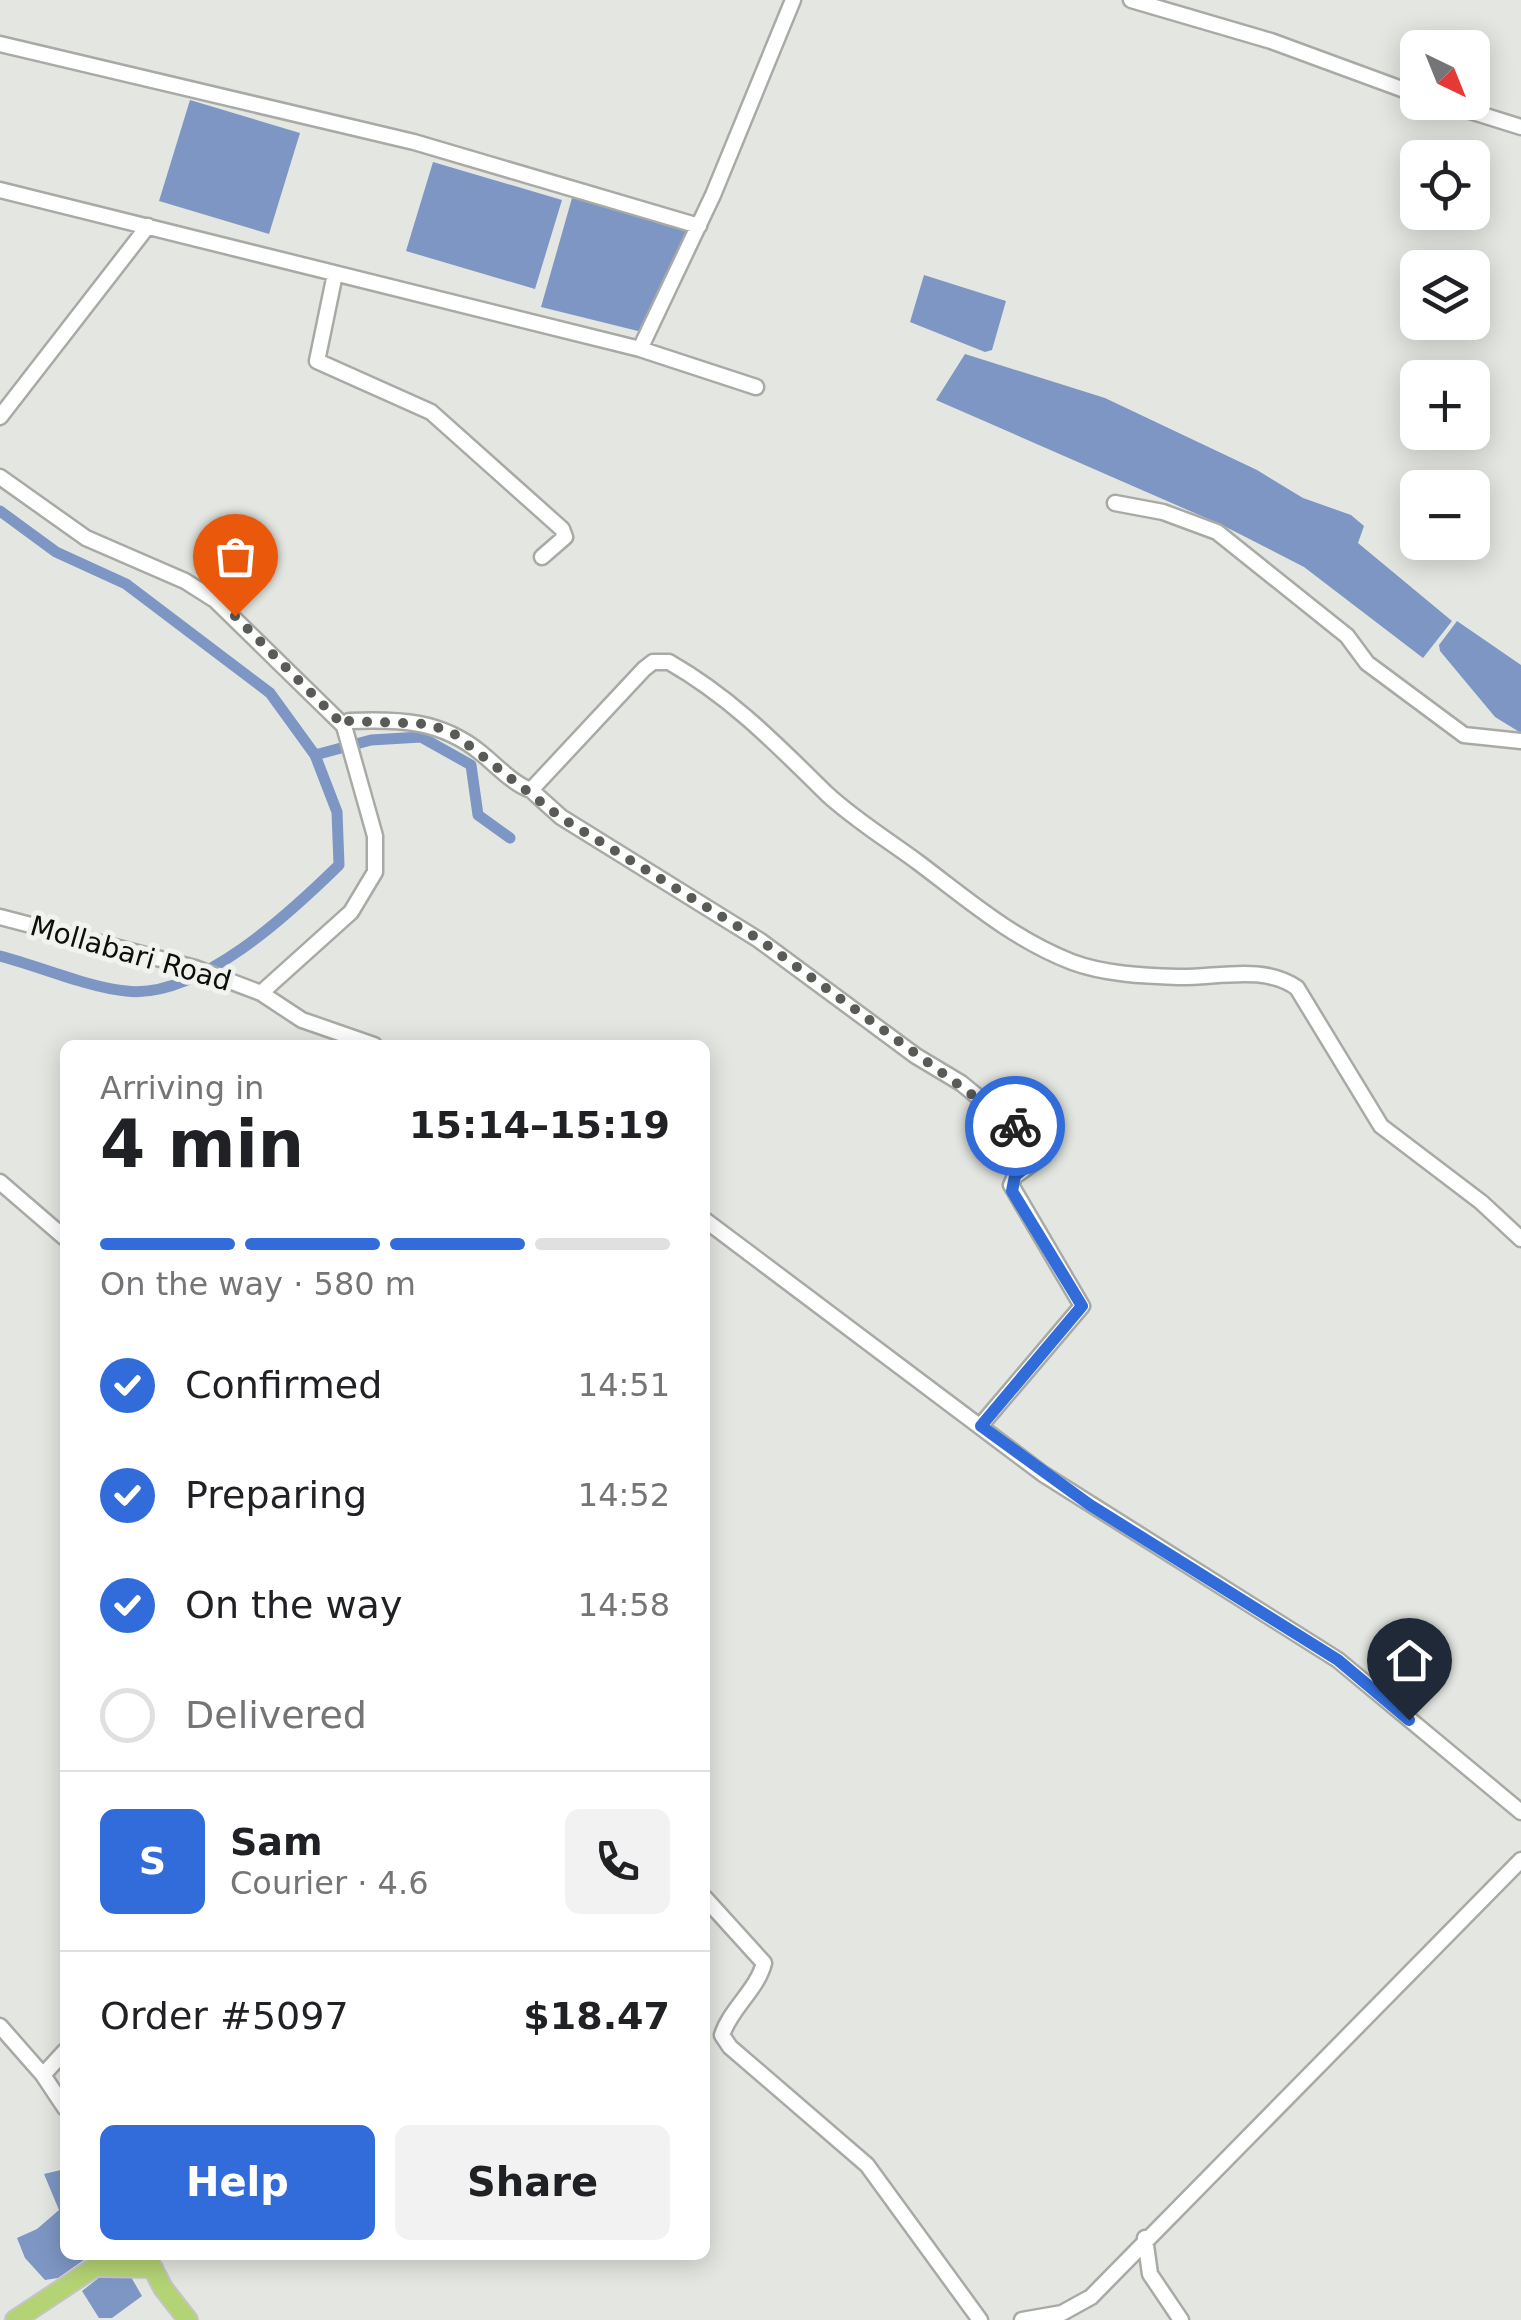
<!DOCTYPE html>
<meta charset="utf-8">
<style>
:root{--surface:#fff;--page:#f2f2f2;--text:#202124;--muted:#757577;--line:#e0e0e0;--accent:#326cda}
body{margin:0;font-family:"DejaVu Sans",sans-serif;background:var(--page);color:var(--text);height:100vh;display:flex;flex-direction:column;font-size:38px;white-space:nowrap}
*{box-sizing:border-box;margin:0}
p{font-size:32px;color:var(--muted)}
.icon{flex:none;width:55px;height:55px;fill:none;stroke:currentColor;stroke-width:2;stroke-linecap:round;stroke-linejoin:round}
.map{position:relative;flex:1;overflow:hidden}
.side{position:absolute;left:60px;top:1040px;width:650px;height:1220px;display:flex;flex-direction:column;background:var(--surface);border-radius:15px;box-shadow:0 5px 25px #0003}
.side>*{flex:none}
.needle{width:65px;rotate:137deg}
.fabs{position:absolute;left:1400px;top:30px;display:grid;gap:20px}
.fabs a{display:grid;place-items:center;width:90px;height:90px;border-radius:15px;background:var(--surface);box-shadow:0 5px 25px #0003;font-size:50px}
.pin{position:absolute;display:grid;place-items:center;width:85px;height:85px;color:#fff;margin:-102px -42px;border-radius:50% 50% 50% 0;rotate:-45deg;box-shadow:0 0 10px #0007}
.pin .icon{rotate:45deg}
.courier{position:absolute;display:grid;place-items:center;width:100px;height:100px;margin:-50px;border:8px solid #326cda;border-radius:50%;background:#fff;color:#222;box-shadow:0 2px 12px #0007}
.overview em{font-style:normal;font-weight:700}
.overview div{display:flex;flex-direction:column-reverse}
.overview{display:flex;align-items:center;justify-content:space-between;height:170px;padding:0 40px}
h1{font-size:65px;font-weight:700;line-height:75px}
.bar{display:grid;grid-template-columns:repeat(4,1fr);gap:15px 10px;align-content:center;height:120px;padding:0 40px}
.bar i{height:12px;border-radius:8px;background:var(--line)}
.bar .on{background:var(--accent)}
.bar p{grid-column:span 4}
.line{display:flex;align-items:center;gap:25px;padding:0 40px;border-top:2px solid var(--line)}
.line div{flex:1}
.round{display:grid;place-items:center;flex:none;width:105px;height:105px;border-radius:15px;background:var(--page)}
ol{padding:0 40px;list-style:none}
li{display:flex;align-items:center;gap:30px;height:110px}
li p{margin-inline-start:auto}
li .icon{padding:10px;border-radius:50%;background:var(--accent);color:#fff;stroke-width:4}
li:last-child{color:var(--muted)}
li i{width:55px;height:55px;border:5px solid var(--line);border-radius:50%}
.action{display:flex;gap:20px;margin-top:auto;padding:20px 40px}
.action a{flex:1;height:115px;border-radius:15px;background:var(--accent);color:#fff;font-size:40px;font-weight:700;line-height:115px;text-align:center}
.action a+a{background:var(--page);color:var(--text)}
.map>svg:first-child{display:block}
</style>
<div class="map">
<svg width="1521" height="2320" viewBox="0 0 1521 2320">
<rect width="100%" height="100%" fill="#e4e7e1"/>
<path fill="#7d96c3" d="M 190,100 L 300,133 L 269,234 L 159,201 Z
M 433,162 L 562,200 L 535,289 L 406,251 Z
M 572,198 L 690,230 L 646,333 L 541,307 Z
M 924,275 L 1006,301 L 992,350 L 985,352 L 910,322 Z
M 965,354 L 1105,398 L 1257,470 L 1303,498 L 1351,515 L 1364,526 L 1358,543 L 1452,621 L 1423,658 L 1304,567 L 1222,525 L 936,400 Z
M 1457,621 L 1521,665 L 1521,733 L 1495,717 L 1440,651 L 1439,645 Z
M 65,2169 L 65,2255 L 91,2255 L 58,2278 L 45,2280 L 25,2258 L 17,2238 L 37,2229 L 59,2210 L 44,2174 Z
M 105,2273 L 131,2277 L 142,2296 L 112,2318 L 99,2318 L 82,2291 Z"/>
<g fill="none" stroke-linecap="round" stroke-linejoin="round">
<path stroke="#7d96c3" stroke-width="11" d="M 0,511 L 56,552 L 126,584 L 270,693 L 315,755 L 337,812 L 339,865 C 291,912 198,1000 126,991 C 87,987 39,966 0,956
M 315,755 L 371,740 L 421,737 L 471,765 L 478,815 L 510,838"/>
<defs>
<path id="minor" d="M 1131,0 L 1271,41 L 1418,95
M 0,44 L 414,142 L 699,226
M 1441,102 L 1521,127
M 0,190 L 640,349 L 756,387
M 335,274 L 317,361 L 431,412 L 562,529 L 565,537 L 542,557
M 640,349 L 713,195 L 793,0
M 0,417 L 148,226
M 0,477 L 86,538 L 185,581 L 215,600 L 344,726 L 375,836 L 375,872 L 351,912 L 261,993
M 1115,503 L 1163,512 L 1217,532 L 1347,636 L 1367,663 L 1464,735 L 1521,741
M 344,726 L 349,721 C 399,719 441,720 481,753 C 496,765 513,784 531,790 L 644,669 L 653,662 L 669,662 C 732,698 777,745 827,794 C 855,820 888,840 919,863 C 968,900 1013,939 1072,962 C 1104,974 1144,976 1178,977 C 1216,978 1264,964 1297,988 L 1381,1126 L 1481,1202 L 1521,1239
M 531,790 L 561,817 L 759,940 L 916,1056 L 961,1083 L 1041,1148 L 1043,1156 L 1015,1176 L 1011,1185 L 1082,1306 L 981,1425
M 0,917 L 195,968 L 261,993 L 302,1020 L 374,1045
M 0,1182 L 65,1238
M 705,1220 L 1043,1474 L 1338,1660 L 1521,1812
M 705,1898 L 764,1963 C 757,1990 731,2008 722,2035 L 730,2047 L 867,2165 L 980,2320
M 0,2026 L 43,2075 L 65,2108
M 43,2075 L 65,2051
M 1145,2238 L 1150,2274 L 1181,2320
M 1022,2320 L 1062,2313 L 1091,2297 L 1521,1860"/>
<path id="major" d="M 146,2255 L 163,2288 L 188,2320
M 101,2267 L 153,2268
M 15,2320 L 113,2255"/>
</defs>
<use href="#minor" stroke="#a8aba5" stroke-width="19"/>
<use href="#major" stroke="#c5c5c5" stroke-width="22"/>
<use href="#minor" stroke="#fff" stroke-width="14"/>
<use href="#major" stroke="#b4d374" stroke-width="18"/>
</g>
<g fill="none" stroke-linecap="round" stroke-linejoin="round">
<path stroke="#595b57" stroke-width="10" stroke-dasharray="0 18" d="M 235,616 L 344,726 L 349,721 L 428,724 L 453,733 L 560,817 L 760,940 L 1015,1126"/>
<path stroke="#326cda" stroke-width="12" d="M 1015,1126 L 1044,1152 L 1015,1176 L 1012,1191 L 1082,1306 L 981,1426 L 1090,1505 L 1338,1660 L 1409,1720"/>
</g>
<g text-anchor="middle" stroke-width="10" stroke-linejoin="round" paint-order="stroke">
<g font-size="28" fill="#0e0f0d" stroke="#f1f4ee">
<text transform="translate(131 953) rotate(16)" y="10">Mollabari Road</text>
</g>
</g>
</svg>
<div class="fabs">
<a><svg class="needle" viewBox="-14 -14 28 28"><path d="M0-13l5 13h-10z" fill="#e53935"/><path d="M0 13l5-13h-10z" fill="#757577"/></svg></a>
<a><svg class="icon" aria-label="locate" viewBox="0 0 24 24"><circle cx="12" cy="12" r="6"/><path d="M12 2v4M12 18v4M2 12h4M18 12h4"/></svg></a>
<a><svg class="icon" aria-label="layers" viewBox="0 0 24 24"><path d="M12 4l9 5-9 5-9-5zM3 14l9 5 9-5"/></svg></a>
<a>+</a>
<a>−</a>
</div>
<div class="pin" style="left:235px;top:616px;background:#ea580c"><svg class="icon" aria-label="bag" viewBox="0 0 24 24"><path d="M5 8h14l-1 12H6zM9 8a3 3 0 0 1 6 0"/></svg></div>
<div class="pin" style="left:1409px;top:1720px;background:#1f2937"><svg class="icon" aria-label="home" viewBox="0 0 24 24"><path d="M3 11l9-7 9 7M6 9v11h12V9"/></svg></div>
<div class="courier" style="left:1015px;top:1126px"><svg class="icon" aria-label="bike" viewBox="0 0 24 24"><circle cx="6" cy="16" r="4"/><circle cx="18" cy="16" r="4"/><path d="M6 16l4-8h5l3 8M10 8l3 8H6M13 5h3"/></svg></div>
<section class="side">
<div class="overview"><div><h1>4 min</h1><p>Arriving in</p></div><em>15:14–15:19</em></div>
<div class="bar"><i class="on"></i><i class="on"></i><i class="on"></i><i></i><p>On the way · 580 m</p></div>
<ol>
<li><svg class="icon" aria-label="check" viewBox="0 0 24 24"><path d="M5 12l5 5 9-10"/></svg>Confirmed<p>14:51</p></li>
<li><svg class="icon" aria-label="check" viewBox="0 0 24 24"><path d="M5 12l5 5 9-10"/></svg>Preparing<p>14:52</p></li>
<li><svg class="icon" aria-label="check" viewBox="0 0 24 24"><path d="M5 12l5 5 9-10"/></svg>On the way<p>14:58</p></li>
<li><i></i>Delivered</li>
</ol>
<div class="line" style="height:180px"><b class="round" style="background:var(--accent);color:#fff">S</b><div><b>Sam</b><p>Courier · 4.6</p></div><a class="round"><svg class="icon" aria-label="phone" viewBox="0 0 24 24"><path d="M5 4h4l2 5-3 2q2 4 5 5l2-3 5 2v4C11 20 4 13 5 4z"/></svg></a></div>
<div class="line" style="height:130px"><div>Order #5097</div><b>$18.47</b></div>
<div class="action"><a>Help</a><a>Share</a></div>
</section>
</div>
